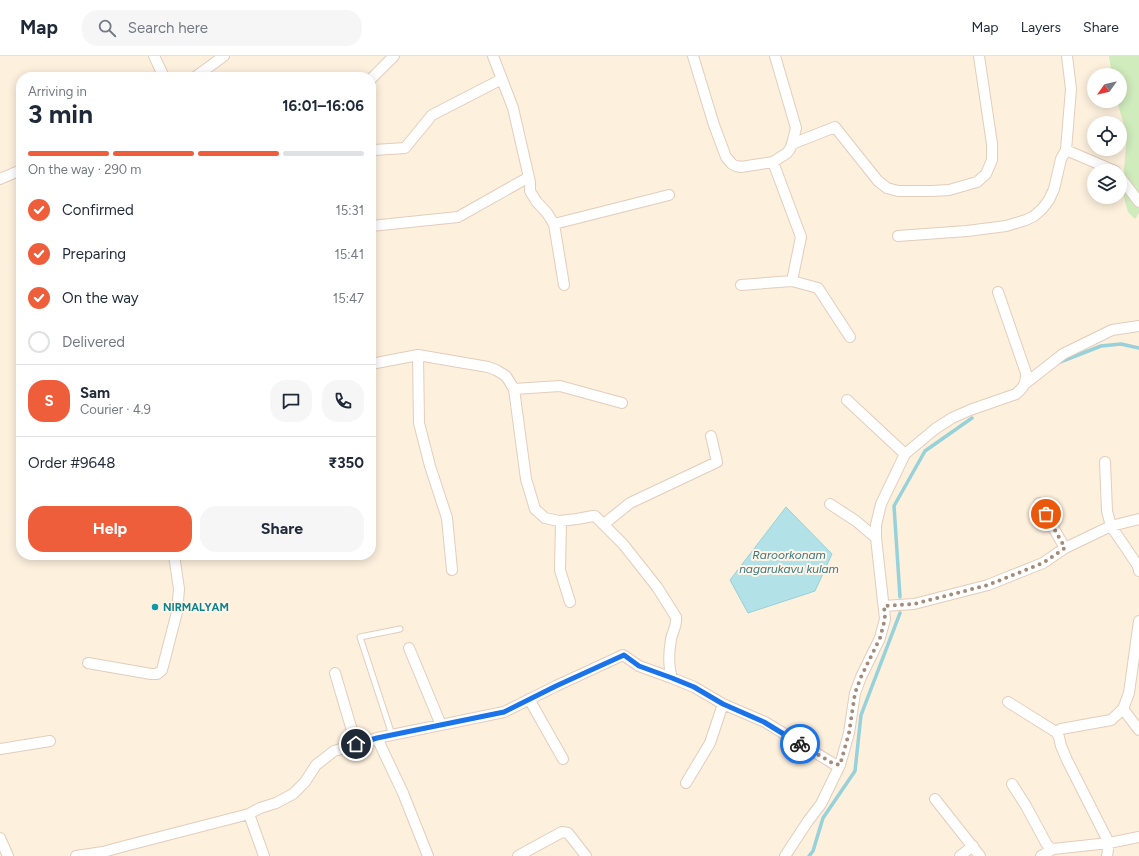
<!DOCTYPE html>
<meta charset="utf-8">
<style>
:root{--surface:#fff;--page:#f6f6f7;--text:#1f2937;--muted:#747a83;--line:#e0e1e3;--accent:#ef5e3b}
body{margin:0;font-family:Figtree,sans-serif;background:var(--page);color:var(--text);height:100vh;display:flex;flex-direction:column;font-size:15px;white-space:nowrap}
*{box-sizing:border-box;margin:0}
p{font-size:13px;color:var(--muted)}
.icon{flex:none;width:22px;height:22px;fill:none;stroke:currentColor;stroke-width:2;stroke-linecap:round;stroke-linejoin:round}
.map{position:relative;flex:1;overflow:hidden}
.panel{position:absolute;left:16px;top:16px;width:360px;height:488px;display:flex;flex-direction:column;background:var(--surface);border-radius:16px;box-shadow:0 2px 10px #0003}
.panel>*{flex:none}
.needle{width:26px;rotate:236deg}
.fabs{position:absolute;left:1087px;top:12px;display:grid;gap:8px}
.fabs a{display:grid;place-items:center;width:40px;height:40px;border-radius:50%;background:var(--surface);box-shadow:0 2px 10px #0003;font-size:20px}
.pin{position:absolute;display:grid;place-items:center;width:34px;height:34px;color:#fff;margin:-17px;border:2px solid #fff;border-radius:50%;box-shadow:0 1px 4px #0007}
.courier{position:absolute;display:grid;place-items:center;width:40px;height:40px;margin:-20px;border:3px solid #1a73e8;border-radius:50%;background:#fff;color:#222;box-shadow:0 1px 5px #0007}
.headline em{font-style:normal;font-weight:700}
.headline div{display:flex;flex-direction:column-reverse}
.headline{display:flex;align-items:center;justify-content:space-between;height:68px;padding:0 12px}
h1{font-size:26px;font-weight:700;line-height:30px}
.bar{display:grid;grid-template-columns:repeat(4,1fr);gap:6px 4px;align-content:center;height:48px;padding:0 12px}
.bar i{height:5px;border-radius:3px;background:var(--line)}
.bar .selected{background:var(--accent)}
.bar p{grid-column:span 4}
.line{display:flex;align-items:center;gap:10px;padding:0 12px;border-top:1px solid var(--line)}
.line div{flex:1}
.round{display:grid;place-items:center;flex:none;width:42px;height:42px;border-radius:16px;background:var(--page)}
ol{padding:0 12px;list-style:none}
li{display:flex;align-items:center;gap:12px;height:44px}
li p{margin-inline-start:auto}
li .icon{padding:4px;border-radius:50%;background:var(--accent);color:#fff;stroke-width:4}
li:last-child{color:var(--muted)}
li i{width:22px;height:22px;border:2px solid var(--line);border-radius:50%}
.primary-button{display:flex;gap:8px;margin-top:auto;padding:8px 12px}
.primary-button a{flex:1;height:46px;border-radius:16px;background:var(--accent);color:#fff;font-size:16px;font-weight:700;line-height:46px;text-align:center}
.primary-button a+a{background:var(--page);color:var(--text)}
header{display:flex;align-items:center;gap:24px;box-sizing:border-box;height:56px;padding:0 20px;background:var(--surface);border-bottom:1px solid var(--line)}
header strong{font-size:19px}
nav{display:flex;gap:22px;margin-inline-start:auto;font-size:14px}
.search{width:280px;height:36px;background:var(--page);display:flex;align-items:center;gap:10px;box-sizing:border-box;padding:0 14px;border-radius:16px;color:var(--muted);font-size:15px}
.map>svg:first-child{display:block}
</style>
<header>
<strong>Map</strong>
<div class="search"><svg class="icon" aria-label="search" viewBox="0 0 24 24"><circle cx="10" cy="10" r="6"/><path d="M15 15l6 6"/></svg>Search here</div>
<nav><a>Map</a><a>Layers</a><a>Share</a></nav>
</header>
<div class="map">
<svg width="1139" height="800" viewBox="0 0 1139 800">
<rect width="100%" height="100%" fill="#fdf0dd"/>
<path fill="#d0ebbc" d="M 1109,0 L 1139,0 L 1139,157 L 1135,163 L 1128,156 L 1123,138 L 1123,125 L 1127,79 L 1117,45 L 1120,45 L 1120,19 L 1112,19 Z"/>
<path fill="#b2e1e7" stroke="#97d1d9" d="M 786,451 L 832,498 L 815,535 L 748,557 L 730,524 Z"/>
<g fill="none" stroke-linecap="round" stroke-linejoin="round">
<path stroke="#97d1d9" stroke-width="3.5" d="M 1060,306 L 1101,290 L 1121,288 L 1139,292
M 900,541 L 894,450 L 925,395 L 972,362
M 809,800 L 813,795 L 823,762 L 855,715 L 861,659 L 900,557"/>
<defs>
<path id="lane" d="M 392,679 L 360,581 L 400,573"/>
<path id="street" d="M 154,0 L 164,21
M 493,0 L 513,52 L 530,126 L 530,135 L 536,145 L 547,157 L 554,168 L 564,229
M 693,0 L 714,69 L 726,101 L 732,108 L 736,110 L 741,111 L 773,106 L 787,97 L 790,93 L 792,88 L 796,72 L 775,0
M 195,21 L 224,0
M 371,23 L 394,0
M 792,88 L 835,71 L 878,125 L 887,132 L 898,135 L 932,135 L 949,134 L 977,126 L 986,118 L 992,104 L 992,88 L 979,0
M 1066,94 L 1115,115
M 371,96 L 374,94 L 405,92 L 432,59 L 502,23
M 773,106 L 801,181 L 792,225 L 818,232 L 850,281
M 1120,121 L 1139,146
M 0,123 L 21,114
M 554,168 L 669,139
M 371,170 L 458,161 L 529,121
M 898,180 L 967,175 L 1006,170 L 1026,164 L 1034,160 L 1042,153 L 1049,144 L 1054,133 L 1061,103 L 1066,94 L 1071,33 L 1067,0
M 741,229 L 792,225
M 418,299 L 419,367 L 430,410 L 447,462 L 452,514
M 371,308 L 418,299 L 488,311 L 496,314 L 506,320 L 514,333 L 526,423 L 535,453 L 545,462 L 559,465 L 577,463 L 593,460 L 595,460 L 623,488 L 657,531 L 676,561 C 677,571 673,574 671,583 C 669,595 668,610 672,622
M 1026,327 L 1063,298 L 1112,274 L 1139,270
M 514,333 L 560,330 L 622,347
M 847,344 L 905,398
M 1105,406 L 1107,455 L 1111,470 L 1139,463
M 1039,447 L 1065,492
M 830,448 L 856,465 L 876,482
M 561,465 L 560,514 L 570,546
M 604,468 L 630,447 L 717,406 L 711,380
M 884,550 L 914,548 L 988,529 L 1043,507 L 1065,492 L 1111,470 L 1138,510 L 1139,515
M 409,592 L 441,669
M 88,607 L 151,618 L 157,618 L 162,614 L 177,556 L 179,533 L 174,499
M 335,617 L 356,688
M 529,643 L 563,703
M 1008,646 L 1056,676
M 1123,653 L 1139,674
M 0,693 L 50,685
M 686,727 L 710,687 L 723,648
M 1012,728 L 1026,750 L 1046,787 L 1049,791 L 1053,793 L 1109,787 L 1139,781
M 935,743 L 980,800
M 249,758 L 264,800
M 0,782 L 8,800
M 76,800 L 103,796 L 125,790 L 249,758 L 260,752 L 276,747 L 293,738 L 305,726 L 316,709 L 334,695 L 377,682
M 428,800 L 403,737 L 377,682 L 504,656 L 556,630 L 623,599 L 639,610 L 672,622 L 694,631 L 723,648 L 765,666 L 834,708 L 840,709 L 849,677 L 855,637 L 861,621 L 880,582 L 885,563 L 876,482 L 876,469 L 881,448 L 905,398 L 935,373 L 952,362 L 970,354 L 1016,338 C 1024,331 1026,328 1026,317 L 998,236
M 518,800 L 562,776 L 568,777 L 586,800
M 785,800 L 808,765 L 821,748 L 840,709
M 960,800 L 973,790
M 1041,800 L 1053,793
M 1107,800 L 1109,787 L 1067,704 L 1061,690 L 1059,681 L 1056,676 L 1061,673 L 1111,664 L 1123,653 L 1129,637 L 1139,565"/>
</defs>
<use href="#lane" stroke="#e3cdbc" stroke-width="7"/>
<use href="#street" stroke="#e3cdbc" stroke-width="12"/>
<use href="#lane" stroke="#fff" stroke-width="5"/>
<use href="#street" stroke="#fff" stroke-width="10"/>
</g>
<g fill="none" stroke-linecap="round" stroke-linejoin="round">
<path stroke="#a48b7a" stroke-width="4" stroke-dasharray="0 7.2" d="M 800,688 L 834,708 L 840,709 L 849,677 L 855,637 L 861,621 L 880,582 L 885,563 L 884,550 L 914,548 L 988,529 L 1043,507 L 1065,492 L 1046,458"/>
<path stroke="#1a73e8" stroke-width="5" d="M 356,688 L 377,682 L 504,656 L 556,630 L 624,599 L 639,610 L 672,622 L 694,631 L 723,648 L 764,666 L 800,688"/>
</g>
<circle fill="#0f9aa8" stroke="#fff4e5" stroke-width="1.5" cx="155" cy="551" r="4"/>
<g text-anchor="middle" stroke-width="4" stroke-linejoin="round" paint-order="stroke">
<g font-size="11" font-weight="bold" fill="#0d838f" stroke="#fff4e5" text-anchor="start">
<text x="163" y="555">NIRMALYAM</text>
</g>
<g font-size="12" font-style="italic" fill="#3b7882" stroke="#fff4e5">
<text x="789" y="503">Raroorkonam<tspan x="789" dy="14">nagarukavu kulam</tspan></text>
</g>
</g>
</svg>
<div class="fabs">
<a><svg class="needle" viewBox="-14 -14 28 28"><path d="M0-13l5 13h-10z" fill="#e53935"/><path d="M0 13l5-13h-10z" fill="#747a83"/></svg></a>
<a><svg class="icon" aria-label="locate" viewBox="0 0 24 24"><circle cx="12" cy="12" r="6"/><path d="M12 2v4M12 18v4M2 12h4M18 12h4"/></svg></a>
<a><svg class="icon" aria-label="layers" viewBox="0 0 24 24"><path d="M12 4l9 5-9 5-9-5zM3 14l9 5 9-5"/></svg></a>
</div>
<div class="pin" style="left:1046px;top:458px;background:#ea580c"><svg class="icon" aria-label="bag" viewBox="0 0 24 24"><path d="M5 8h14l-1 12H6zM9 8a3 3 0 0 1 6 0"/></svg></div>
<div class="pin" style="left:356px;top:688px;background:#1f2937"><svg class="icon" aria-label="home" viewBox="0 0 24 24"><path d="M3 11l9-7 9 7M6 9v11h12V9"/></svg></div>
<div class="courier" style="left:800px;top:688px"><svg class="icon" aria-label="bike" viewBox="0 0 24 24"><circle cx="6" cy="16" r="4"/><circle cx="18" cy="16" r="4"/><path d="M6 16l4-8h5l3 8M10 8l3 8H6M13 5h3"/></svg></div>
<section class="panel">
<div class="headline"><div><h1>3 min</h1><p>Arriving in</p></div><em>16:01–16:06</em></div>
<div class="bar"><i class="selected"></i><i class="selected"></i><i class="selected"></i><i></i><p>On the way · 290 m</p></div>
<ol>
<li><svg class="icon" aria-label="check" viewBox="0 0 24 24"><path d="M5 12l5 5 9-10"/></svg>Confirmed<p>15:31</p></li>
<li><svg class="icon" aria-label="check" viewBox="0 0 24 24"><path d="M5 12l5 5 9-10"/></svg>Preparing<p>15:41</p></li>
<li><svg class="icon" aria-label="check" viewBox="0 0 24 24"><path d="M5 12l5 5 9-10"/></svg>On the way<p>15:47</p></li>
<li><i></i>Delivered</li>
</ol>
<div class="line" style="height:72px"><b class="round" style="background:var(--accent);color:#fff">S</b><div><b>Sam</b><p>Courier · 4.9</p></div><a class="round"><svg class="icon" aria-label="chat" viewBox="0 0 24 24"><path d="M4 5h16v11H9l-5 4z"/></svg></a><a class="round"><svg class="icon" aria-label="phone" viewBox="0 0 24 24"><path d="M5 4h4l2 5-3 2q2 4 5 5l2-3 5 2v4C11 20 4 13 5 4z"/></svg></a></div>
<div class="line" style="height:52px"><div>Order #9648</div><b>₹350</b></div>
<div class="primary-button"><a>Help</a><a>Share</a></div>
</section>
</div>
